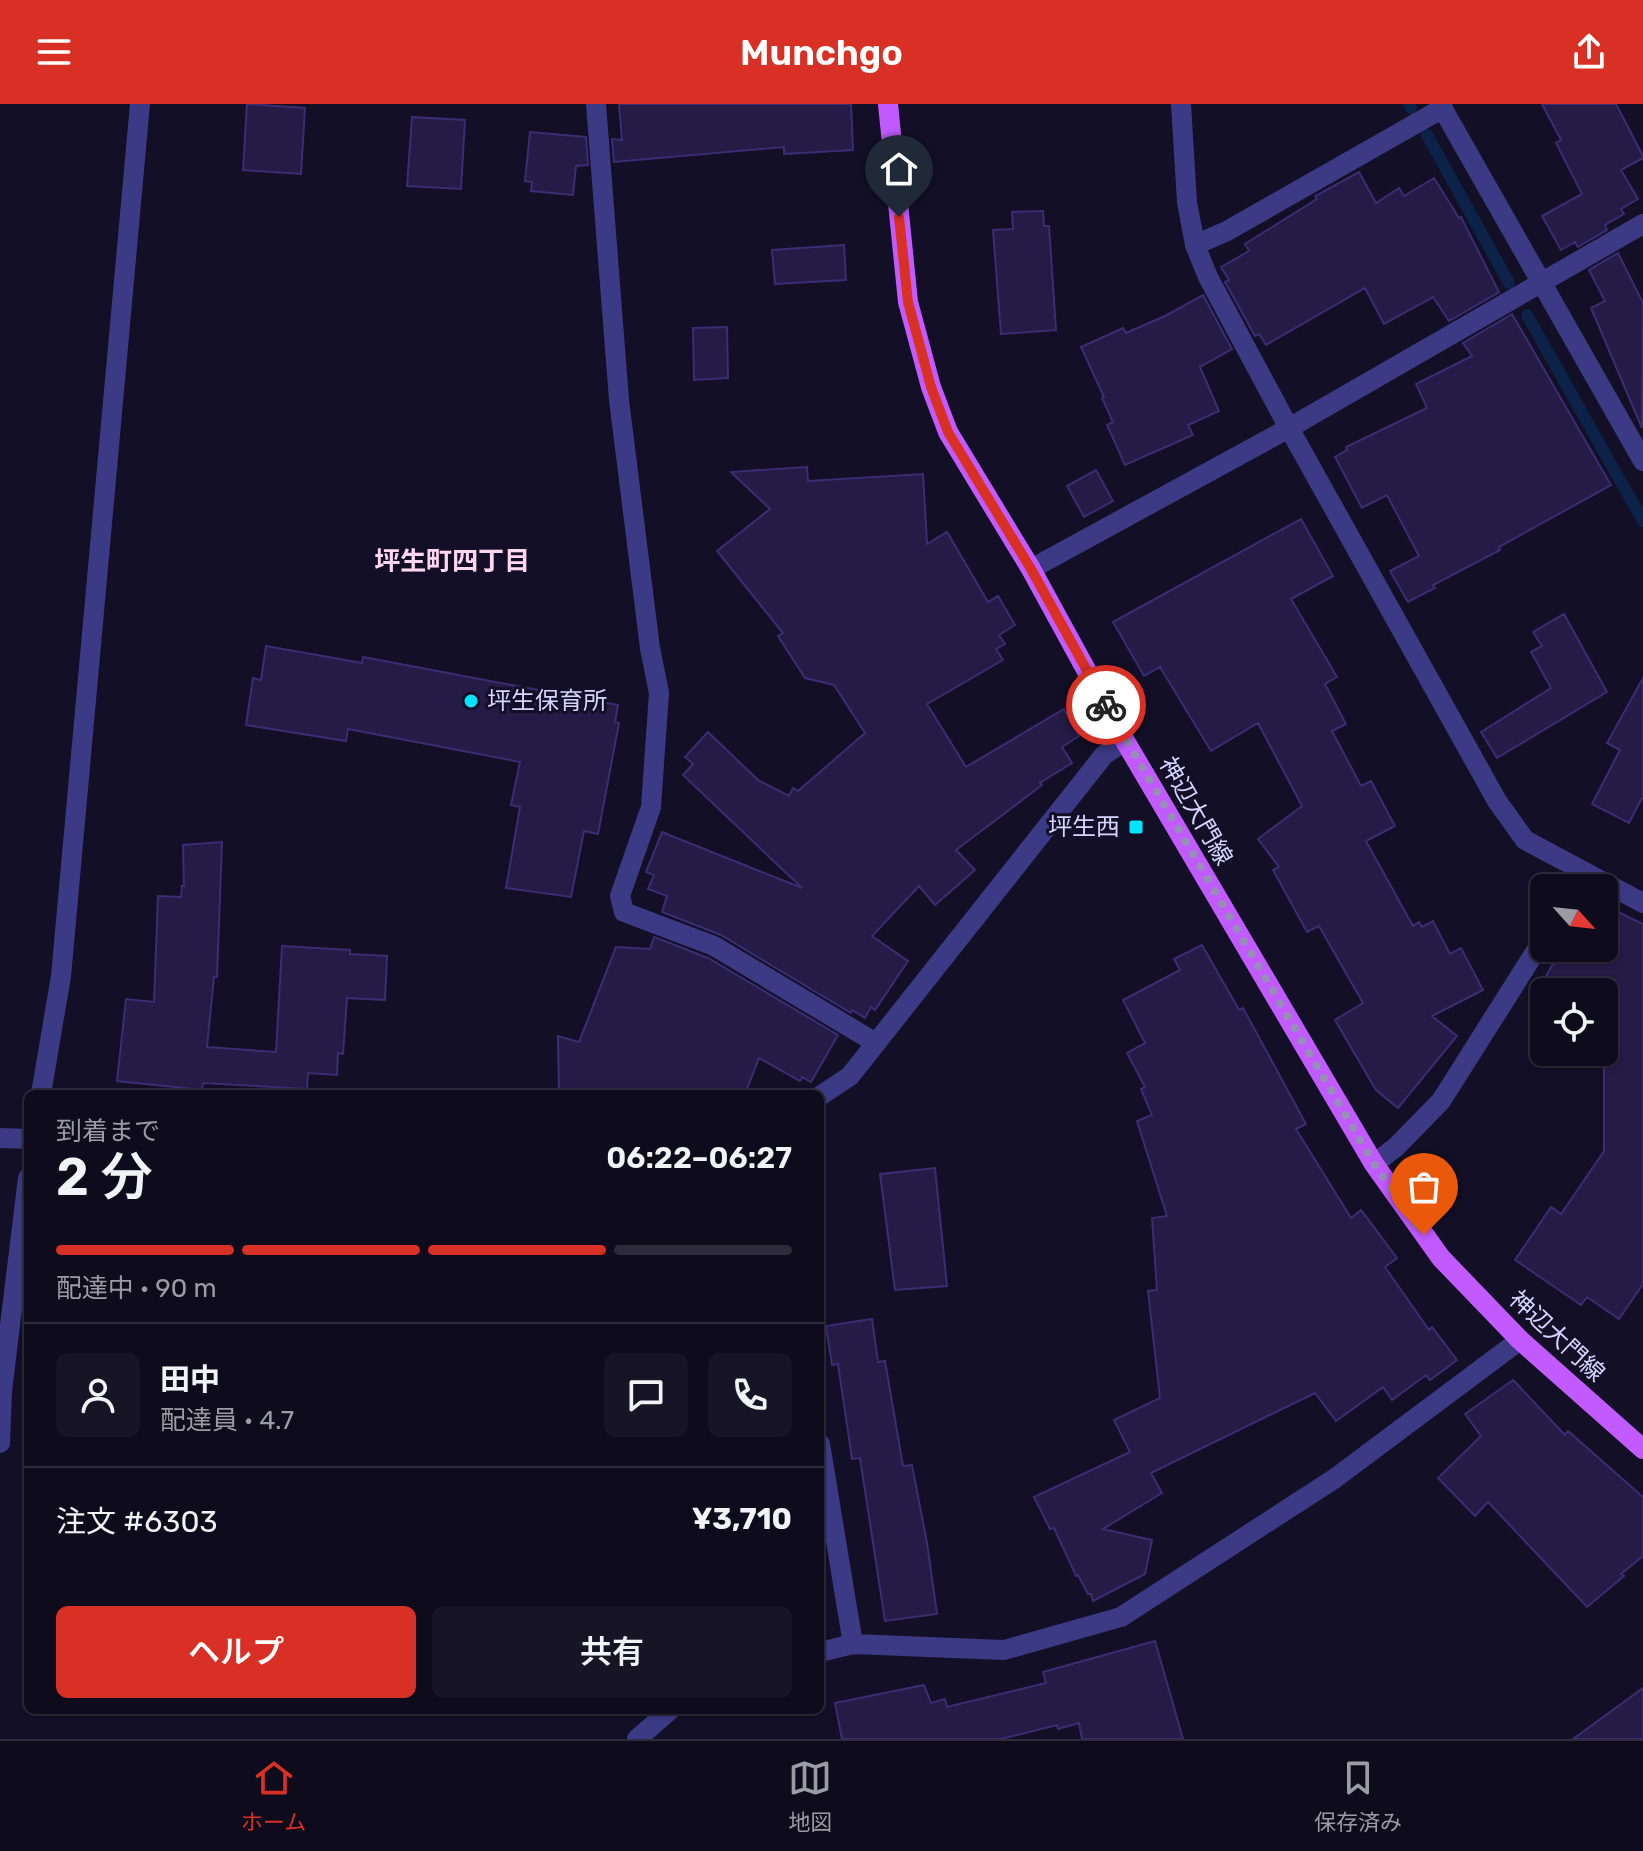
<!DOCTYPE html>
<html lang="ja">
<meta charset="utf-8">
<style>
:root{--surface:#0e0b1c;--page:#171425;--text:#f1f3f6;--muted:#9b9ba3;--line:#2e2b3b;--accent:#d93025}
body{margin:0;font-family:Rubik,"Noto Sans JP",sans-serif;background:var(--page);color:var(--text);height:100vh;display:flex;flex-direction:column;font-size:30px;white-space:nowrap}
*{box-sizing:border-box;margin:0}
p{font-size:26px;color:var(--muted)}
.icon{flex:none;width:44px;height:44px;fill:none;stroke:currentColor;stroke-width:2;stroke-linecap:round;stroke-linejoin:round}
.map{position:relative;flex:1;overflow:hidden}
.panel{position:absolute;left:24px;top:986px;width:800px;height:624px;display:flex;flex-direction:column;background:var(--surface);border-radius:12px;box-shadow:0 2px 6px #0004,0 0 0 2px var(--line)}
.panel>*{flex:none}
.needle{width:52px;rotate:117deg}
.buttons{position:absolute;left:1530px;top:770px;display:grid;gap:16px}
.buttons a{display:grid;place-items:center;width:88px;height:88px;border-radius:12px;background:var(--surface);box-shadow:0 2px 6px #0004,0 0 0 2px var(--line);font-size:40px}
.pin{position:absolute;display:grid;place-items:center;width:68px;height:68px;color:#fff;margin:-82px -34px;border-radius:50% 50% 50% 0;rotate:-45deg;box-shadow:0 0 8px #0007}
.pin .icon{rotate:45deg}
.courier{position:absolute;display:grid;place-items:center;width:80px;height:80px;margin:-40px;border:6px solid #d93025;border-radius:50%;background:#fff;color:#222;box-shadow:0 2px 10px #0007}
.overview em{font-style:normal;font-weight:600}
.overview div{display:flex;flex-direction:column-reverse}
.overview{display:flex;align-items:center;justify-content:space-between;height:136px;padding:0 32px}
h1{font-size:52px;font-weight:600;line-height:60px}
.bar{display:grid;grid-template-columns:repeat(4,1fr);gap:12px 8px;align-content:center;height:96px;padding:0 32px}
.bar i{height:10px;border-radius:6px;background:var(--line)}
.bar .current{background:var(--accent)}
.bar p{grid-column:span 4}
.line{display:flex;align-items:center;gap:20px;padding:0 32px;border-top:2px solid var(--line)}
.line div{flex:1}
.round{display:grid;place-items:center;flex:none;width:84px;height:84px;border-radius:12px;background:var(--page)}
.cta{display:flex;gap:16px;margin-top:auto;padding:16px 32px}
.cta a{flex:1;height:92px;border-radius:12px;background:var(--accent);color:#fff;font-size:32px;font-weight:600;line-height:92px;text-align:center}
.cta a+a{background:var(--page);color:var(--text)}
header{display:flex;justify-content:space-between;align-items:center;height:104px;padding:0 32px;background:var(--accent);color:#fff;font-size:36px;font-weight:600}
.tabs{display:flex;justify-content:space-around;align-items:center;height:112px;border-top:2px solid var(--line);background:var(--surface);font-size:22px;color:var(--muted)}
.tabs a{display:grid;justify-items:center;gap:4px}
.tabs .current{color:var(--accent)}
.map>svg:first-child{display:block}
</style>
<header><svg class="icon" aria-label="menu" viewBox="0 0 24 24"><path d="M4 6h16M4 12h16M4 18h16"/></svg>Munchgo<svg class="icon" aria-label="share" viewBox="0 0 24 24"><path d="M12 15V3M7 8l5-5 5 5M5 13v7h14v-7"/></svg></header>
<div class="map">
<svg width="1643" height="1635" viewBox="0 0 1643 1635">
<rect width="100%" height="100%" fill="#130f26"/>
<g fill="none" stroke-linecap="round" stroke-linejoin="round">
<path stroke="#0c2248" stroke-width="12" d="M 1409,0 L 1411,4
M 1427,31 L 1509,179
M 1527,211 L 1643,417"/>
</g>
<path fill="#241b47" stroke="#3b2d73" stroke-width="2" d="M 247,0 L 305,4 L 301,70 L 243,66 Z
M 619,0 L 851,0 L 853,46 L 784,50 L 784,43 L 614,58 L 612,35 L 622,36 Z
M 1542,0 L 1616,0 L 1643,52 L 1643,54 L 1621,66 L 1638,95 L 1621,105 L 1624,110 L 1605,121 L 1607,126 L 1578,143 L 1575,138 L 1561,146 L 1542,112 L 1582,90 L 1556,39 L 1561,36 Z
M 412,13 L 465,16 L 461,85 L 407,82 Z
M 530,28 L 586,33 L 588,61 L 576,62 L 573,91 L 531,87 L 532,78 L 525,77 Z
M 1359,68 L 1376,99 L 1399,84 L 1404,92 L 1434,74 L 1459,114 L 1461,113 L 1499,188 L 1449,217 L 1433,193 L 1384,220 L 1365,184 L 1266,241 L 1259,230 L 1255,232 L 1225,178 L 1229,176 L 1221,163 L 1249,147 L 1245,140 L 1317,95 L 1315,92 Z
M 1043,107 L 1044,122 L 1049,122 L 1056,226 L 1001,230 L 993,126 L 1013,125 L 1012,108 Z
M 844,141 L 846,176 L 775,180 L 772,146 Z
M 1618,149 L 1643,199 L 1642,324 L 1591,204 L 1605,197 L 1589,166 Z
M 1203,191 L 1232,245 L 1200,263 L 1219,307 L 1188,321 L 1193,331 L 1125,361 L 1107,321 L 1113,318 L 1102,294 L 1104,293 L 1081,243 L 1123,224 L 1126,229 L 1165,212 Z
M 1512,210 L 1611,381 L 1499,443 L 1500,446 L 1433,481 L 1435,484 L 1408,498 L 1390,467 L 1419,452 L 1387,391 L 1362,404 L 1335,353 L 1347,346 L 1346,343 L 1427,304 L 1416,280 L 1472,252 L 1463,239 Z
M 727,223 L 728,274 L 694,276 L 693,224 Z
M 807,363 L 808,377 L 923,370 L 927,440 L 947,428 L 988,498 L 998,492 L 1015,521 L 999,531 L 1005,540 L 996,545 L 1003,556 L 927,600 L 966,663 L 1064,605 L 1079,632 L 1062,643 L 1072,659 L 1040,679 L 1042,681 L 956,746 L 975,766 L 935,801 L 919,782 L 872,832 L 908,857 L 875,906 L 871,903 L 865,914 L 852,906 L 851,909 L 721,831 L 662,808 L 667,792 L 648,785 L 654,771 L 646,768 L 662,728 L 802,784 L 683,671 L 693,660 L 685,653 L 708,628 L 758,676 L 789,692 L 793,684 L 798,687 L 865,629 L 834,581 L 805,574 L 778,532 L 783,529 L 717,447 L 770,405 L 731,368 Z
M 1096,366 L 1113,397 L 1084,413 L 1067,382 Z
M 1301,415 L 1333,472 L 1291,495 L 1337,573 L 1325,580 L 1346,620 L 1332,627 L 1361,682 L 1371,677 L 1395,722 L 1366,737 L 1413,822 L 1419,818 L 1422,823 L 1433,817 L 1450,850 L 1461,844 L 1483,886 L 1432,912 L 1457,932 L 1398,1004 L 1376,986 L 1335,916 L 1363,899 L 1319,822 L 1307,828 L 1273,766 L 1279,763 L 1258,735 L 1302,702 L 1258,619 L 1211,647 L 1160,563 L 1144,572 L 1113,518 Z
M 1564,510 L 1607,588 L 1497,654 L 1481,628 L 1551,584 L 1531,548 L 1542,542 L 1533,528 Z
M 266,542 L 362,559 L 363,553 L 618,601 L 615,618 L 619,619 L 598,730 L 584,727 L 571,793 L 506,784 L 520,703 L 511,701 L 520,658 L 348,625 L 346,637 L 246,621 L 253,574 L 261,576 Z
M 1643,574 L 1643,692 L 1629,719 L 1592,700 L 1620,646 L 1607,639 Z
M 222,738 L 217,873 L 214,873 L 207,943 L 276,948 L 282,842 L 350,846 L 350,850 L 387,852 L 385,896 L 347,894 L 343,950 L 338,949 L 337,971 L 308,969 L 307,985 L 203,979 L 202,986 L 117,977 L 126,895 L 154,898 L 158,792 L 181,793 L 182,782 L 184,782 L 183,741 Z
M 1604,801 L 1643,820 L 1643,1180 L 1619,1215 L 1587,1193 L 1581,1201 L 1515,1156 L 1551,1103 L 1561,1110 L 1604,1047 L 1604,888 L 1538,888 L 1552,861 L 1587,844 L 1604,844 Z
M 654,833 L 708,854 L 838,931 L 811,978 L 802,973 L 800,977 L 759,954 L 745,990 L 559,990 L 558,932 L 579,938 L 616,843 L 650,845 Z
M 1202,841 L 1239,906 L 1243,904 L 1306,1020 L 1296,1025 L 1351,1114 L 1361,1106 L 1397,1154 L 1385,1163 L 1429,1226 L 1432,1223 L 1457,1256 L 1430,1276 L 1426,1271 L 1392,1296 L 1383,1283 L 1336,1317 L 1315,1289 L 1151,1369 L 1162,1389 L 1103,1425 L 1152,1436 L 1145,1470 L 1093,1497 L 1091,1490 L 1088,1490 L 1078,1471 L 1076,1472 L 1054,1424 L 1050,1425 L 1034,1393 L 1130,1348 L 1114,1316 L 1160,1294 L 1148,1187 L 1157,1186 L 1152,1114 L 1167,1112 L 1137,1017 L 1152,1011 L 1141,985 L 1145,983 L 1127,949 L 1145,939 L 1123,896 L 1180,866 L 1174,855 Z
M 935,1064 L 947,1182 L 895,1186 L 880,1070 Z
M 872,1215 L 878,1258 L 885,1257 L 903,1362 L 912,1361 L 927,1439 L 937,1510 L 885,1517 L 860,1354 L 852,1355 L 838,1260 L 832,1261 L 826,1222 Z
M 1513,1276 L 1565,1331 L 1568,1327 L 1643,1393 L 1643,1452 L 1621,1470 L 1624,1472 L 1587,1503 L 1488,1398 L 1475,1412 L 1438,1374 L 1481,1332 L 1465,1310 Z
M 1155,1537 L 1183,1635 L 1082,1635 L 1079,1619 L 1058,1625 L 1057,1621 L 1001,1635 L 842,1635 L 835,1599 L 924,1581 L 931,1599 L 945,1595 L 947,1603 L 1046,1579 L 1043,1568 Z
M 1643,1584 L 1643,1635 L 1573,1635 Z"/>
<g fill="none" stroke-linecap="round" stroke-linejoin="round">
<path stroke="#3d3a85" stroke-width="20" d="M 596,0 L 619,296 L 650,544 L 659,589 L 651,703 L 620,792 L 624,808 L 714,842 L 876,939
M 1440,0 L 1643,357
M 1195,141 L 1227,127 L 1443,4
M 1031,465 L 1289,324 L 1643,120
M 1576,784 L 1584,770
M 820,992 L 850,972 L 1104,651 L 1125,637
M 1374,1060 L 1396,1043 L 1441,997 L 1544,834
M 820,1340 L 853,1540
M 820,1548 L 853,1540 L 1004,1546 L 1121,1513 L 1334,1375 L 1520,1236
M 637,1635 L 670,1606"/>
<path stroke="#3d3a85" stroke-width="20" d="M 1181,0 L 1187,98 L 1195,141 L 1208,173 L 1289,324 L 1497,697 L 1525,736 L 1643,799
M 41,990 L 61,872 L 140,0
M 0,1034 L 28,1035
M 0,1339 L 2,1287 L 28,1074"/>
<path stroke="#c25bff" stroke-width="20" d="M 888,0 L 908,198 L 931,283 L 948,328 L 1031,465 L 1125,637 L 1374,1060 L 1441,1154 L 1520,1236 L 1643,1345"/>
</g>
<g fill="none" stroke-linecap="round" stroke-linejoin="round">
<path stroke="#948fb3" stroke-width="8" stroke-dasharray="0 14.4" d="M 1106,601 L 1374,1060 L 1424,1131"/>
<path stroke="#d93025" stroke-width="10" d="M 899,113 L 908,198 L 931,283 L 948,328 L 1031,465 L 1106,601"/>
</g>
<g fill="#00e5ff" stroke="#130f26" stroke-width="3">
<circle cx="471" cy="597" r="8"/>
<rect x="1128" y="715" width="16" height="16" rx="4"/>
</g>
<g text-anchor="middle" stroke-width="6" stroke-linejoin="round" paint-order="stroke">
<g font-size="24" fill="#d9d4ff" stroke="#130f26" text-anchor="start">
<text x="487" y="605">坪生保育所</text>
<text x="1120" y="731" text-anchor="end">坪生西</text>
</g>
<g font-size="24" fill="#d9d4ff" stroke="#130f26">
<text transform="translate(1196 707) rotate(60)" y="8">神辺大門線</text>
<text transform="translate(1557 1232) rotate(43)" y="8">神辺大門線</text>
</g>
<g font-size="26" font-weight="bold" fill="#ffd6f0" stroke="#130f26">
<text x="452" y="466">坪生町四丁目</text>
</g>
</g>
</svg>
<div class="buttons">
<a><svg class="needle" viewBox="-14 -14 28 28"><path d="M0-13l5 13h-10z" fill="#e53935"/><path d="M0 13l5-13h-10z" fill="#9b9ba3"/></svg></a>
<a><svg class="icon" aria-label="locate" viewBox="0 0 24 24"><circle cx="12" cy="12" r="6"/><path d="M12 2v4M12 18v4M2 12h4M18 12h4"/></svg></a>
</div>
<div class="pin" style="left:1424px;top:1131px;background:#ea580c"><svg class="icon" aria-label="bag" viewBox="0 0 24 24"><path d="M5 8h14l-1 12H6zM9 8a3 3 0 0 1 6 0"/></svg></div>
<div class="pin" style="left:899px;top:113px;background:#1f2937"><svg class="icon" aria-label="home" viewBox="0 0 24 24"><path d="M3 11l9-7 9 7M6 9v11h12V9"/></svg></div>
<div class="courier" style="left:1106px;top:601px"><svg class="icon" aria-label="bike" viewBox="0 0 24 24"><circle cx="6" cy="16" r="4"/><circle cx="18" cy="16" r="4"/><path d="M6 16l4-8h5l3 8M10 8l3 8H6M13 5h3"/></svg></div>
<section class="panel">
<div class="overview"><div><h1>2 分</h1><p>到着まで</p></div><em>06:22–06:27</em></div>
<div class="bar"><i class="current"></i><i class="current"></i><i class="current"></i><i></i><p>配達中 · 90 m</p></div>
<div class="line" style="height:144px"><a class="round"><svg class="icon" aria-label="person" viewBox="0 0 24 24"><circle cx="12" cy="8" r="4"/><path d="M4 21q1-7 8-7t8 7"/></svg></a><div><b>田中</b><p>配達員 · 4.7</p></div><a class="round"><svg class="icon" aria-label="chat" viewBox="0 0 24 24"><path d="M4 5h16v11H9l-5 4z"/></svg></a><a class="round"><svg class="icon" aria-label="phone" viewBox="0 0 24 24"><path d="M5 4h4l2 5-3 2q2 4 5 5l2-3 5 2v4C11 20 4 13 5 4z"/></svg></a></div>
<div class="line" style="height:104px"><div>注文 #6303</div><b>¥3,710</b></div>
<div class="cta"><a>ヘルプ</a><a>共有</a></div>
</section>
</div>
<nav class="tabs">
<a class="current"><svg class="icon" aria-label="home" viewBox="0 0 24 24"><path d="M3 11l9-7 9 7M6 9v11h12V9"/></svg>ホーム</a>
<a><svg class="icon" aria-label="map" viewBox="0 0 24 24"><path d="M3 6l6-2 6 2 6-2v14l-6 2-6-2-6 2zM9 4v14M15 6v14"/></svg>地図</a>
<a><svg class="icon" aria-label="saved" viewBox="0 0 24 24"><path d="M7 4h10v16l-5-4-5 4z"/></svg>保存済み</a>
</nav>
